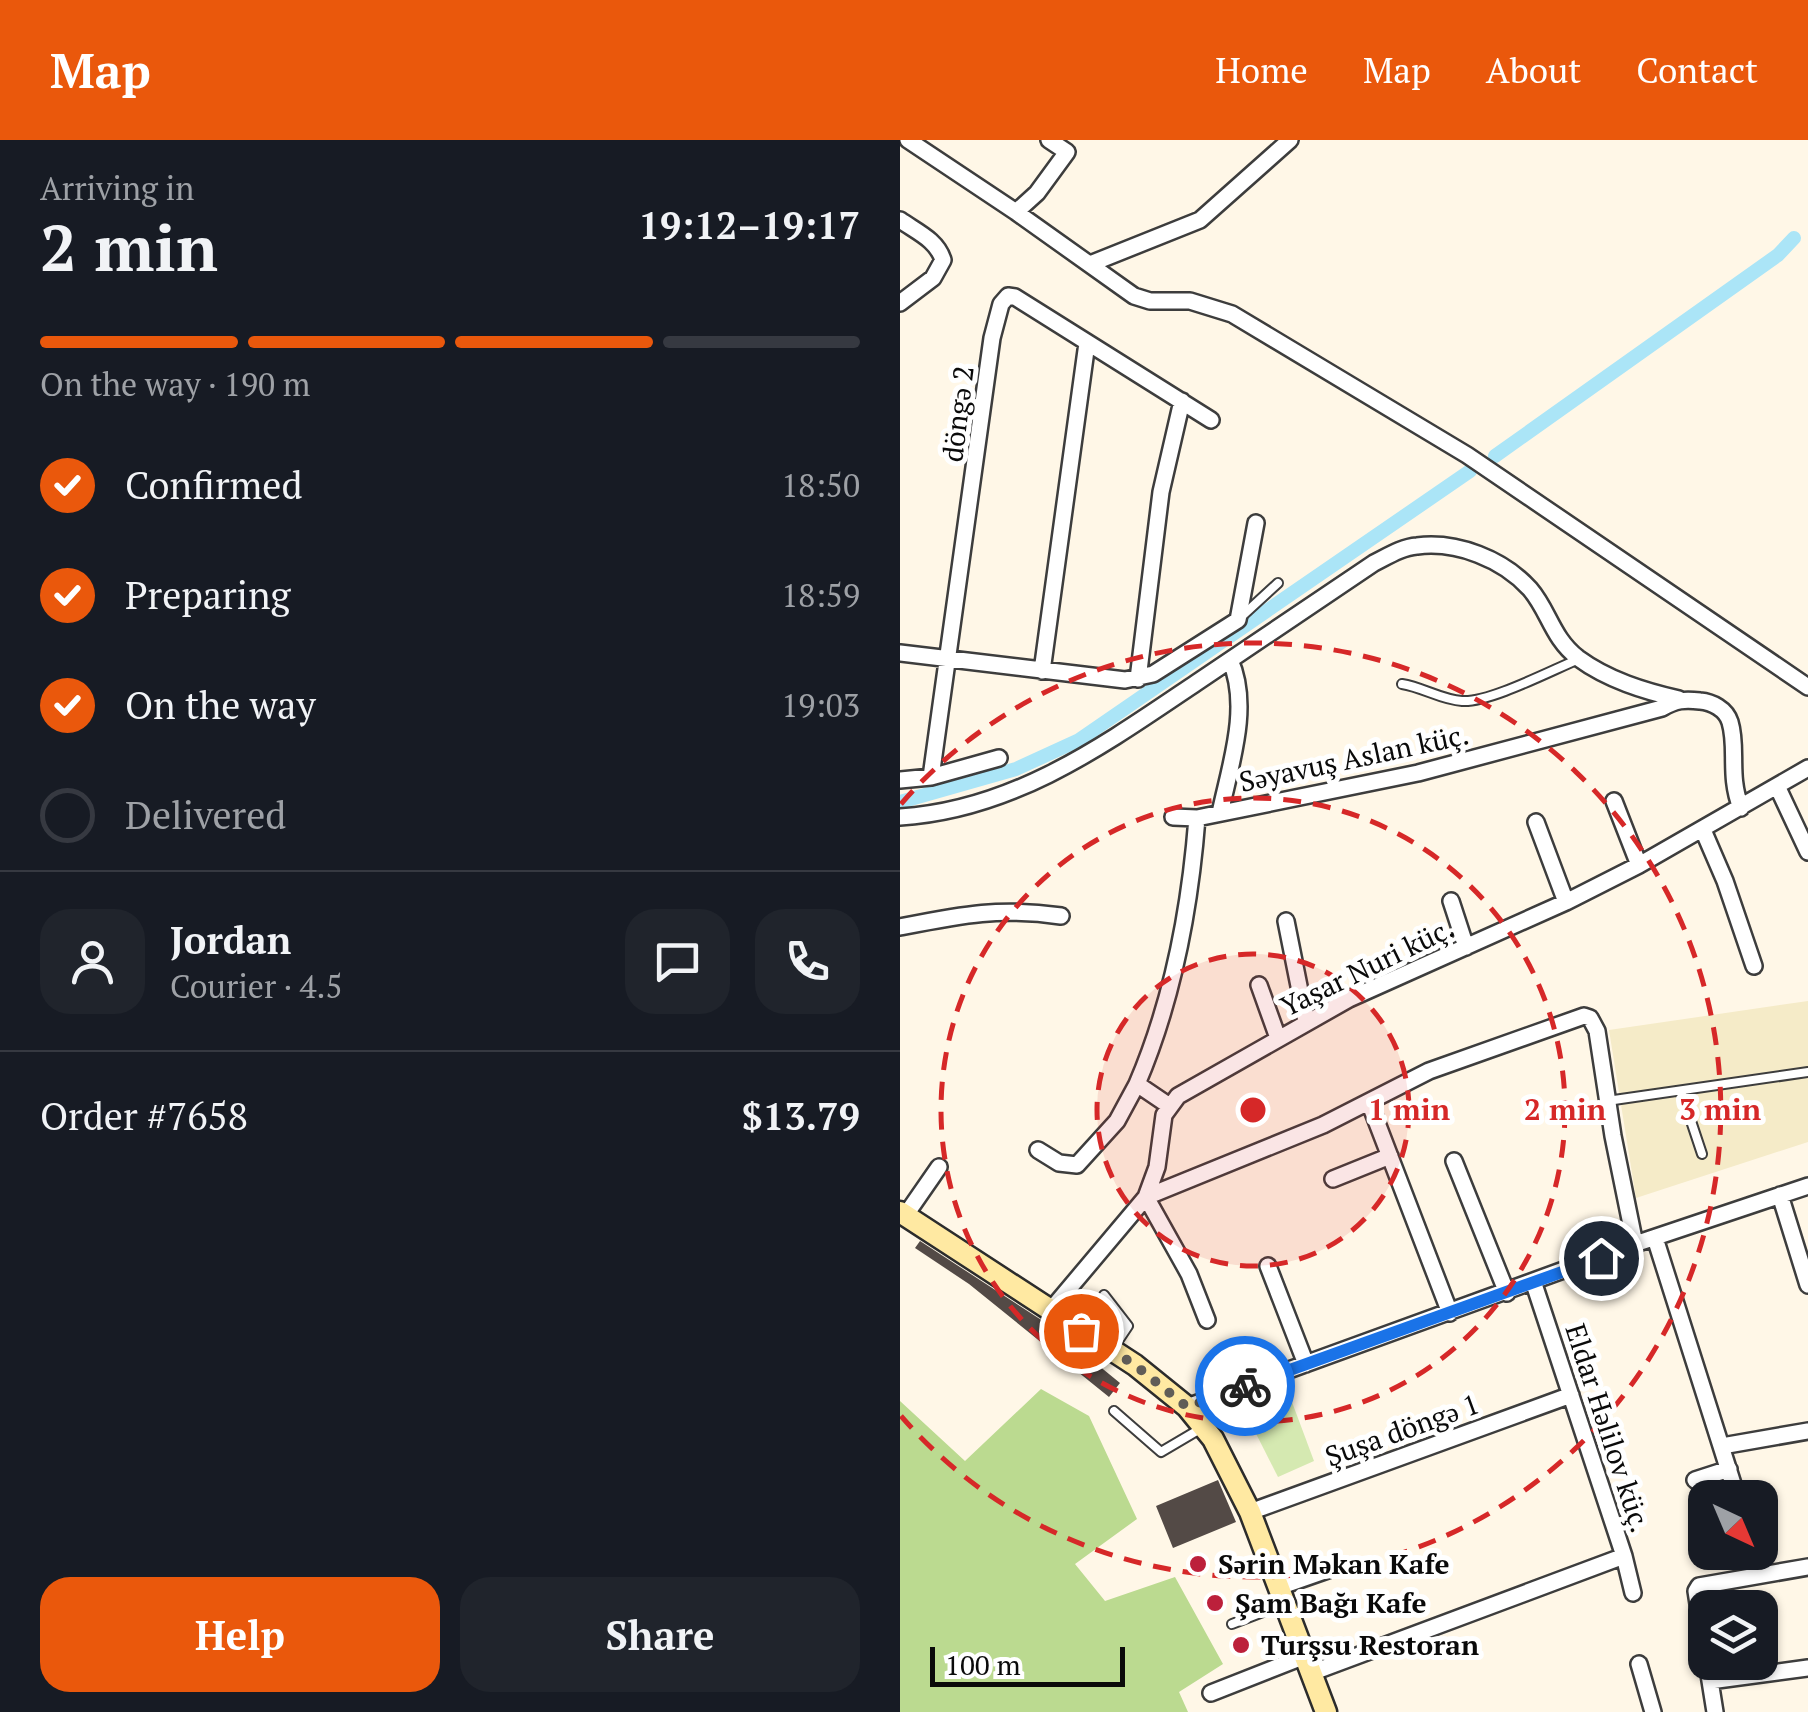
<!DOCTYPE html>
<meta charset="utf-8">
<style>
:root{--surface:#171b24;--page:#20242c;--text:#f1f3f6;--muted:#9ea1a6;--line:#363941;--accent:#ea580c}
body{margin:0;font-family:"PT Serif",serif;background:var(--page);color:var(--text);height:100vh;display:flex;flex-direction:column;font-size:38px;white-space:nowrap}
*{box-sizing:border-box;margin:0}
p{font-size:32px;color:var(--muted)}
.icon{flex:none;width:55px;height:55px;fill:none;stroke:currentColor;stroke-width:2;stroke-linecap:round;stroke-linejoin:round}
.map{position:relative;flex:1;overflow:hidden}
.side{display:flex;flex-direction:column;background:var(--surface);width:900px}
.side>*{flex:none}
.needle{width:65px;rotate:136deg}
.buttons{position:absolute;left:788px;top:1340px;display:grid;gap:20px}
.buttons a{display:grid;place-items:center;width:90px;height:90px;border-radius:20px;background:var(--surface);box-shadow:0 2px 8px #0004;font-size:50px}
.scale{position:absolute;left:30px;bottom:25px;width:195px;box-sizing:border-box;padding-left:10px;border:5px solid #0a0a0a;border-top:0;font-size:28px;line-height:35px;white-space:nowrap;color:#0a0a0a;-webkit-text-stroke:8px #fff;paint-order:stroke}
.pin{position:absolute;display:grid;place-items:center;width:85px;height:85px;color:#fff;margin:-42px;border:5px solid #fff;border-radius:50%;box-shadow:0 2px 10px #0007}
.courier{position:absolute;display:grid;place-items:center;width:100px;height:100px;margin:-50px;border:8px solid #1a73e8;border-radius:50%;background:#fff;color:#222;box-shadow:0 2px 12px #0007}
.summary em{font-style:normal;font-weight:800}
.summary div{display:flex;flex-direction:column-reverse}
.summary{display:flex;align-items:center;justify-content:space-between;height:170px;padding:0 40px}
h1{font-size:65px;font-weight:800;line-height:75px}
.bar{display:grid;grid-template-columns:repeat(4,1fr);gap:15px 10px;align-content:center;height:120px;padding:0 40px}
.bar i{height:12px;border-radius:8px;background:var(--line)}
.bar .on{background:var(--accent)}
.bar p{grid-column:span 4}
.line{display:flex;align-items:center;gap:25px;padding:0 40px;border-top:2px solid var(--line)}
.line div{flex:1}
.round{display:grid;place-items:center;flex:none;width:105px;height:105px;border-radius:30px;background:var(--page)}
ol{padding:0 40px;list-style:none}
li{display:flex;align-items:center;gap:30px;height:110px}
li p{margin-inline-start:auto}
li .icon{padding:10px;border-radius:50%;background:var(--accent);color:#fff;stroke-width:4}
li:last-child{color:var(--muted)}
li i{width:55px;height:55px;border:5px solid var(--line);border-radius:50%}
.button{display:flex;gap:20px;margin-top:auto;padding:20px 40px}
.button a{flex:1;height:115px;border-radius:30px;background:var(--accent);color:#fff;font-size:40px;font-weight:800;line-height:115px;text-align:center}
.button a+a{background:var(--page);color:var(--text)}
header{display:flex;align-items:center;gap:60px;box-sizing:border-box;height:140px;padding:0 50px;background:var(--accent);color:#fff}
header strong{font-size:48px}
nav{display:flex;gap:55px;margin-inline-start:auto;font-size:35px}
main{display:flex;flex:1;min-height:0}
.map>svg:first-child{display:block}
</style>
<header>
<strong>Map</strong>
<nav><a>Home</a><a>Map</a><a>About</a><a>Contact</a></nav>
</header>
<main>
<section class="side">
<div class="summary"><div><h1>2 min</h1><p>Arriving in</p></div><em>19:12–19:17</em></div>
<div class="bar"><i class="on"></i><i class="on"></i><i class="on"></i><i></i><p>On the way · 190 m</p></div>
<ol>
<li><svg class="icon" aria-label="check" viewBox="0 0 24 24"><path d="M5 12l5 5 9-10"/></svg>Confirmed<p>18:50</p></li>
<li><svg class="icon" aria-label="check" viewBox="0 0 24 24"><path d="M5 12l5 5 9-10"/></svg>Preparing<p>18:59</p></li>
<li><svg class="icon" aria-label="check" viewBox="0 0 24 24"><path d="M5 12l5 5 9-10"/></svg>On the way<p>19:03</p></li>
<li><i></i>Delivered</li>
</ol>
<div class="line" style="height:180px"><a class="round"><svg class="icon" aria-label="person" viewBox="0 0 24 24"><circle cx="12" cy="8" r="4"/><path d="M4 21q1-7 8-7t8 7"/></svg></a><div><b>Jordan</b><p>Courier · 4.5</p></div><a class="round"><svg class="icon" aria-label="chat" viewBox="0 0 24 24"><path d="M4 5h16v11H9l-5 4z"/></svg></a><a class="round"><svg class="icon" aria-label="phone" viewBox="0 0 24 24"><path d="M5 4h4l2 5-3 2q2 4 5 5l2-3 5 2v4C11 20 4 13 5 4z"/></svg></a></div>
<div class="line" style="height:130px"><div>Order #7658</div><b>$13.79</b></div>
<div class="button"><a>Help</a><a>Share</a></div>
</section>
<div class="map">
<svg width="908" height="1572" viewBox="0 0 908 1572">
<rect width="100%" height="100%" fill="#fff7e7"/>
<path fill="#f5ebc8" d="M 908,861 L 908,1002 L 736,1058 L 709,890 Z"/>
<path fill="#d5e9b1" d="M 386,1246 L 414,1321 L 378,1337 L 340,1262 Z"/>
<path fill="#bbda90" d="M 141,1249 L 189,1276 L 237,1379 L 175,1424 L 205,1461 L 275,1437 L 323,1524 L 279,1552 L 288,1572 L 0,1572 L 0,1261 L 65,1321 Z"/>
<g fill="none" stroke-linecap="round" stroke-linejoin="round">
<path stroke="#abe5f7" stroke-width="14" d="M 595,316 L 878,115 L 894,98
M 0,662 L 116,629 L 179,600 L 570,331"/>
</g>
<path fill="#534a46" d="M 20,1101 L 149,1185 L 220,1243 L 209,1257 L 69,1144 L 15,1108 Z
M 318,1340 L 336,1382 L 273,1408 L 256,1366 Z"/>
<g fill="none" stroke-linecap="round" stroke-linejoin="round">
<defs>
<path id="lane" d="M 341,477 L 378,443
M 502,544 C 522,547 542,560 562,561 C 589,563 652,530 679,519
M 781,951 L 802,1014
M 707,961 L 908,932
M 204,1155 L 228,1186 L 214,1207
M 214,1271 L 261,1312 L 300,1289
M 332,1484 L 381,1465"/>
<path id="street" d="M 8,0 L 116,72 L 234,156 L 250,161 L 290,161 L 332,174 L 567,315 L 908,547
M 116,72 L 137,53 L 167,12 L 149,0
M 0,80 C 17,92 37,100 43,120 L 33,138 L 0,163
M 190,124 L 300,80 L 390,0
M 0,513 L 225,540 L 253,534 L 338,480 L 356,383
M 142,531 L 187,203
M 238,539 L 261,352 L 282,261
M 31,637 L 92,198 L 101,164 L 108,156 L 115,157 L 311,280
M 0,640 L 31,637 L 99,618
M 877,646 L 908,712
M 714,661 L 739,725
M 320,673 C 330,626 351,566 330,520
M 0,677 C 114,670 204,605 296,543 C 356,503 415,463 474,423 C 488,416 502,407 517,406 C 557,401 603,419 630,449 C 649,471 652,498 678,518 C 708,540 744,551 779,559
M 273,677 L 297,678
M 636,682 L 666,762
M 803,690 L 825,741 L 854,826
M 551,761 L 566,807
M 386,781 L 406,881
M 0,787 C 61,775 99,767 161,776
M 359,845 L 378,898
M 469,962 L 550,1173
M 268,965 L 237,944 C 273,860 290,769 297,678 L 518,633 L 762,568 C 776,560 784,559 800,561 C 812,562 826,569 830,582 C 838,608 828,635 841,668
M 138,1010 L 159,1023 L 177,1025 L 217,981 L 237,944
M 554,1021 L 607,1153
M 433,1039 L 490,1016
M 880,1055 L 908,1145
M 5,1076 L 39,1027
M 755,1098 L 834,1347
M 368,1126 L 406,1224
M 150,1171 L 246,1057 L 257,1027 L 264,975 L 278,956 L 449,859 L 666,762 L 739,725 L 908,628
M 307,1180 L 289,1134 L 246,1057 L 423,985 L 529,931 L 684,876 L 690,878 L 697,891 L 713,996 L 735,1104
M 287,1267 L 735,1104 L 908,1046
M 822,1306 L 908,1291
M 795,1340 L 829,1329
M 350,1372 L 671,1255
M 724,1416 L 733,1453
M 379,1447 L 442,1425
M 805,1509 L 796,1451 L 799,1446 L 908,1427
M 807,1522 L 815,1572
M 739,1524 L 753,1572
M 411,1533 L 724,1416 L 634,1144
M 810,1541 L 908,1528
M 311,1553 L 405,1516"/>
<path id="secondary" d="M 0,1072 L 235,1225 L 287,1267 L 313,1299 L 350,1372 L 426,1572"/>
</defs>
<use href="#lane" stroke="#3d3d3d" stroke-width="12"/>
<use href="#street" stroke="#3d3d3d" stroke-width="20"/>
<use href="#secondary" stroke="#2c2c2c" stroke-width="25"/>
<use href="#lane" stroke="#fff" stroke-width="8"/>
<use href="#street" stroke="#fff" stroke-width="15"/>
<use href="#secondary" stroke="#ffe9a2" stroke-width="20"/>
</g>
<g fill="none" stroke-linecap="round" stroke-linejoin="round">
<path stroke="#605d57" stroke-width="10" stroke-dasharray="0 18" d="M 181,1191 L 235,1225 L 287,1267 L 345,1246"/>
<path stroke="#1a73e8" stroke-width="12" d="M 345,1246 L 701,1118"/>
</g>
<circle cx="353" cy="970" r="156" fill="#d62828" fill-opacity=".12"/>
<g fill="none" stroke="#d62828" stroke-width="5" stroke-dasharray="18 12">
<circle cx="353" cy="970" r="156"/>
<circle cx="353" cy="970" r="312"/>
<path d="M1 664A467 467 0 1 1 1 1276"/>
</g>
<g fill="#bc203b" stroke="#fff" stroke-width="4">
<circle cx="298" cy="1424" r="10"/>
<circle cx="315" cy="1463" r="10"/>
<circle cx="341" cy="1505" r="10"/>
</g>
<g text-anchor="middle" stroke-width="10" stroke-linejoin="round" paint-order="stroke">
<g font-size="28" fill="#0a0a0a" stroke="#fff">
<text transform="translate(58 274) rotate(-83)" y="10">döngə 2</text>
<text transform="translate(454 618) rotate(-12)" y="10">Səyavuş Aslan küç.</text>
<text transform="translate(467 827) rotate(-26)" y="10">Yaşar Nuri küç.</text>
<text transform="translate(708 1288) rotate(72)" y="10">Eldar Həlilov küç.</text>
<text transform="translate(502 1290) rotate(-20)" y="10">Şuşa döngə 1</text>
</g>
<g font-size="28" font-weight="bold" fill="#0a0a0a" stroke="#fff" text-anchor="start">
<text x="318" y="1434">Sərin Məkan Kafe</text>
<text x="335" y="1473">Şam Bağı Kafe</text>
<text x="361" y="1515">Turşsu Restoran</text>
</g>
</g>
<circle cx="353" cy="970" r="15" fill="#d62828" stroke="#fff" stroke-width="5"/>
<g font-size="30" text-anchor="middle" font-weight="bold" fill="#d62828" stroke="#fff" stroke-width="10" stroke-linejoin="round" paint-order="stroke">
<text x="509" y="980">1 min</text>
<text x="665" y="980">2 min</text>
<text x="820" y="980">3 min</text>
</g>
</svg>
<div class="buttons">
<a><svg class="needle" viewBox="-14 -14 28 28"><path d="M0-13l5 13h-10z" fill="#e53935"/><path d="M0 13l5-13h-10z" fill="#9ea1a6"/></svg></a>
<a><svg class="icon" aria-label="layers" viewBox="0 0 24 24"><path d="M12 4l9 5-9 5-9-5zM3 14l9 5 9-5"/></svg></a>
</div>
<div class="scale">100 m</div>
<div class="pin" style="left:181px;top:1191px;background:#ea580c"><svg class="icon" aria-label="bag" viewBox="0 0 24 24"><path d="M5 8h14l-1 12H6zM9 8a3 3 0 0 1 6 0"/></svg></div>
<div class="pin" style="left:701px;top:1118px;background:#1f2937"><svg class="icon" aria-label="home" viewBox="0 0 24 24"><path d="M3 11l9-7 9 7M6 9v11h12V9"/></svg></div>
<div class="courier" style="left:345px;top:1246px"><svg class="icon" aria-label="bike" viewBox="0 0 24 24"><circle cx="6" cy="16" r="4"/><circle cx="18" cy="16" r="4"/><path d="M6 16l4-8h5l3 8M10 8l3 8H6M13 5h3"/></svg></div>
</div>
</main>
